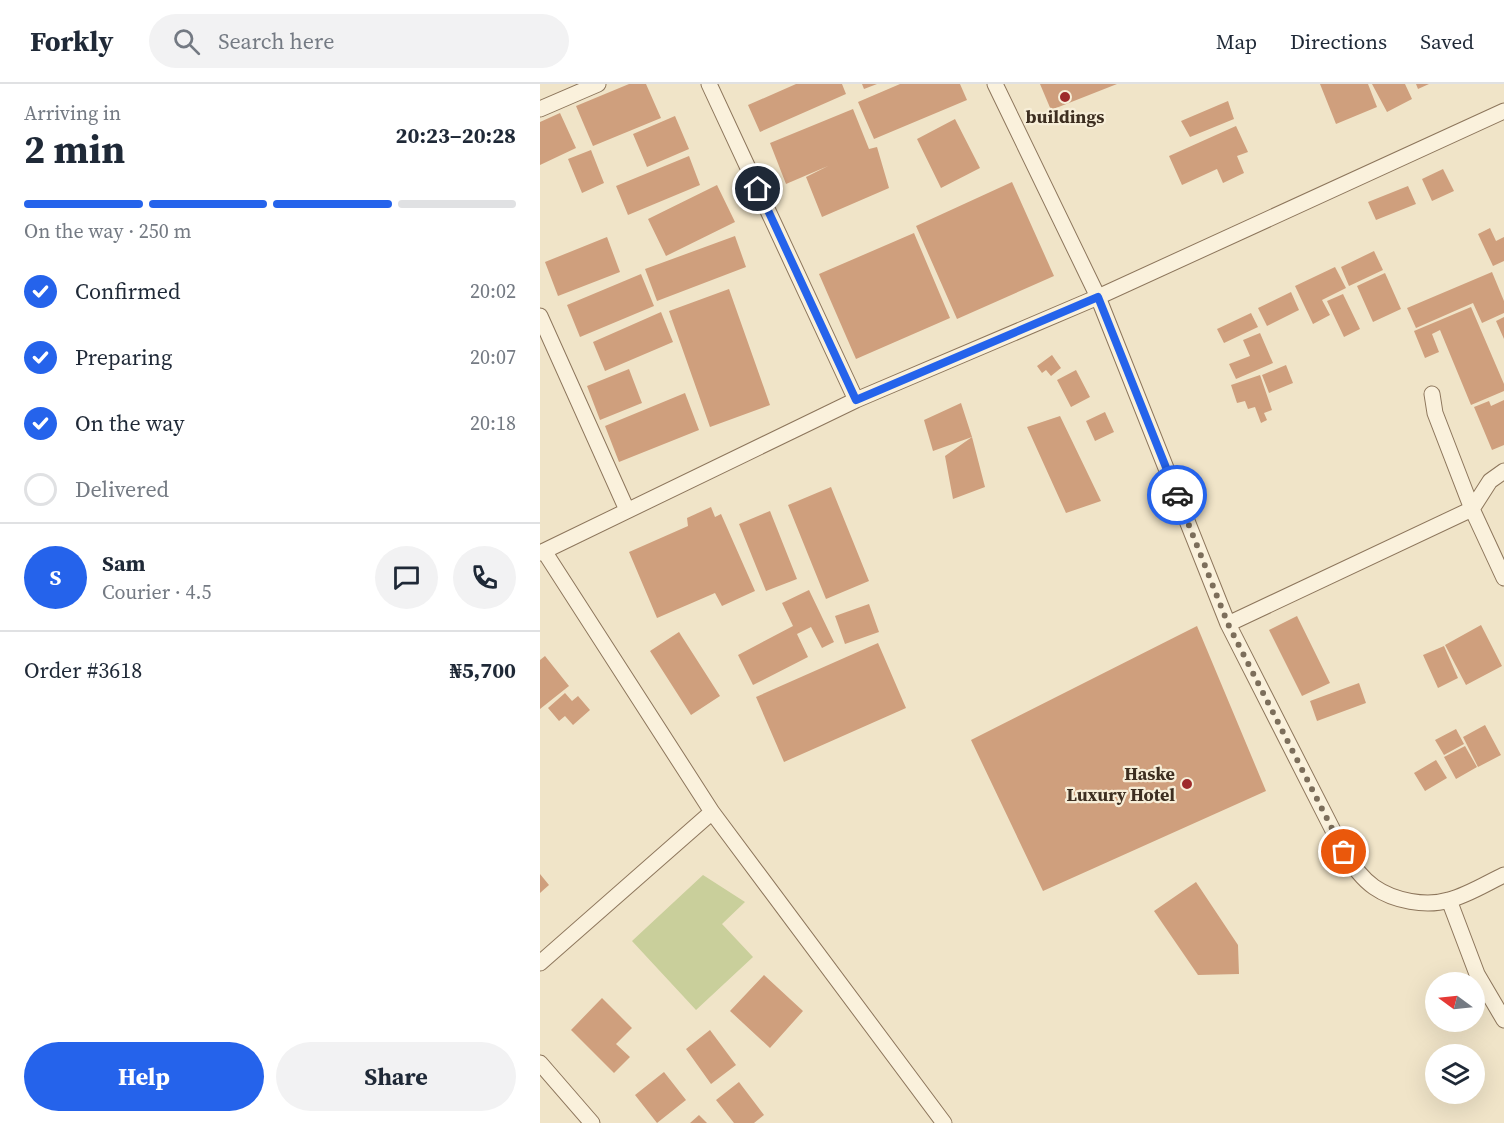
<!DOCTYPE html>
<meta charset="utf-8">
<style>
:root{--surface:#fff;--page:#f2f2f3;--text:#1f2937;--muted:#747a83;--line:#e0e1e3;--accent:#2563eb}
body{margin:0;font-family:"Source Serif 4",serif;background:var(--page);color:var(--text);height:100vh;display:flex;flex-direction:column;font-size:22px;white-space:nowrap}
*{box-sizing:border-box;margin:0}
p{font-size:20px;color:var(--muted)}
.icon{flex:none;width:33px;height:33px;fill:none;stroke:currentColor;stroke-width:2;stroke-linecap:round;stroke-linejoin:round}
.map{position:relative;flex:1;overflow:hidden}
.details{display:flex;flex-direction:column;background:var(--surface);width:540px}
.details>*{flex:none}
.needle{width:39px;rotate:285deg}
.fabs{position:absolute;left:885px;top:888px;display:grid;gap:12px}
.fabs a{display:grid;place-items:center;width:60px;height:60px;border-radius:50%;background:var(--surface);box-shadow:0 6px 24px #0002;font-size:30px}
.pin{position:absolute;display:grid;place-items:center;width:51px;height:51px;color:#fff;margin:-26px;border:3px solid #fff;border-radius:50%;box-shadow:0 2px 6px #0007}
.courier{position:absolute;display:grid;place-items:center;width:60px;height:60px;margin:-30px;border:4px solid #2563eb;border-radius:50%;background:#fff;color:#222;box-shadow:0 2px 8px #0007}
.summary em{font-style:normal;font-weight:700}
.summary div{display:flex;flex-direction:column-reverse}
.summary{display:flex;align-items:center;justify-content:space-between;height:102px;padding:0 24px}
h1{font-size:39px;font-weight:700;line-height:45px}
.bar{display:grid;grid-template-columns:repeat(4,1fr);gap:9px 6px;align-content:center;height:72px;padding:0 24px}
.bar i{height:8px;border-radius:4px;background:var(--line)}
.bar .selected{background:var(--accent)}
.bar p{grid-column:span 4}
.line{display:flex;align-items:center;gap:15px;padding:0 24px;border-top:2px solid var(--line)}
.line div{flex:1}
.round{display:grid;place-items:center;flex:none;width:63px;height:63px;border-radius:32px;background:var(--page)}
ol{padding:0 24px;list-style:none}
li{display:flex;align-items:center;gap:18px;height:66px}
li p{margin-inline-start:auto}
li .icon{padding:6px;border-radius:50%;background:var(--accent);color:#fff;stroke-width:4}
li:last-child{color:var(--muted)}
li i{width:33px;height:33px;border:3px solid var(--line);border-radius:50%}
.primary-button{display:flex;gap:12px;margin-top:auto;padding:12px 24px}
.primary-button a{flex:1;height:69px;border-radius:36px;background:var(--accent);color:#fff;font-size:24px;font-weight:700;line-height:69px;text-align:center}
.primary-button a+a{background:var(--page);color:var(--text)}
header{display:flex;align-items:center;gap:36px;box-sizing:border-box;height:84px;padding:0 30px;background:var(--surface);border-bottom:2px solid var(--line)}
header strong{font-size:28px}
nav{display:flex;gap:33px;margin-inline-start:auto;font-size:21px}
.search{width:420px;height:54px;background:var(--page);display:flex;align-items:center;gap:15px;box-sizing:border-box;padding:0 21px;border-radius:33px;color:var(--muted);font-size:22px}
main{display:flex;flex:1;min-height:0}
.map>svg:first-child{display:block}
</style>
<header>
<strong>Forkly</strong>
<div class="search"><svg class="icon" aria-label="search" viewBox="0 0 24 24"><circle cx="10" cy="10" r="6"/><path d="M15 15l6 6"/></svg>Search here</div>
<nav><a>Map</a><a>Directions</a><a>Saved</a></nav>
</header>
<main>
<section class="details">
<div class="summary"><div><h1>2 min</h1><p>Arriving in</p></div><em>20:23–20:28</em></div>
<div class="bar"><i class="selected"></i><i class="selected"></i><i class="selected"></i><i></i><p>On the way · 250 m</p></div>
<ol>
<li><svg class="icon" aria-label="check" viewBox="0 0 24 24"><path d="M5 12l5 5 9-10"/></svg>Confirmed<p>20:02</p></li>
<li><svg class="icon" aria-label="check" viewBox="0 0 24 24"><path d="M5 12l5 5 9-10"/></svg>Preparing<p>20:07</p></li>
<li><svg class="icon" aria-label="check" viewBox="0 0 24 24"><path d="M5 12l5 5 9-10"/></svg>On the way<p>20:18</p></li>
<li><i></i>Delivered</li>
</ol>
<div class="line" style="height:108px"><b class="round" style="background:var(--accent);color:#fff">S</b><div><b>Sam</b><p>Courier · 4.5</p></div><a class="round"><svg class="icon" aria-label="chat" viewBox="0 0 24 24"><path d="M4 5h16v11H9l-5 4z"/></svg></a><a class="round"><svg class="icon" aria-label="phone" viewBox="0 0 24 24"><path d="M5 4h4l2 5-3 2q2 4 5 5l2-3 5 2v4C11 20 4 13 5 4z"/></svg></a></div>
<div class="line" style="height:78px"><div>Order #3618</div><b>₦5,700</b></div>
<div class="primary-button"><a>Help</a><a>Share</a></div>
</section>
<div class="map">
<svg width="964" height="1039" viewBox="0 0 964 1039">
<rect width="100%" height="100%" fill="#f0e4c8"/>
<path fill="#c9cf9b" d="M 163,791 L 205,818 L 182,840 L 213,873 L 156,926 L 92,857 Z"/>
<path fill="#cf9f7d" d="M 89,0 L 106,0 L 121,34 L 53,62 L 36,22 Z
M 256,0 L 302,0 L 306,10 L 220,48 L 208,21 Z
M 322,0 L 337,0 L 324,5 Z
M 360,0 L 420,0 L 427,16 L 334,55 L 318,18 Z
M 500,0 L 577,0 L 511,26 Z
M 780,0 L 828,0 L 837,23 L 796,40 Z
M 832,0 L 865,0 L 872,15 L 847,28 Z
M 876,0 L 889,0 L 878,5 Z
M 688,17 L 694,35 L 650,53 L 641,37 Z
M 313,25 L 329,65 L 337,63 L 349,104 L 282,133 L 266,93 L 288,82 L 246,100 L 230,59 Z
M 20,29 L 36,64 L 0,81 L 0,38 Z
M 135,32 L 149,65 L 107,83 L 93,50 Z
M 415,35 L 440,84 L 401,104 L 377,55 Z
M 696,42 L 708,68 L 697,72 L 704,89 L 683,99 L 677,85 L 642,101 L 629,72 Z
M 51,66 L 64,99 L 42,109 L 28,75 Z
M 149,72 L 160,101 L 88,131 L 76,102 Z
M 903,85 L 914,107 L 892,117 L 882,95 Z
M 472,98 L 514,192 L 417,235 L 376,142 Z
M 177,101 L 195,138 L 126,172 L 108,135 Z
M 868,102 L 876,120 L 836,136 L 828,118 Z
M 950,144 L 956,157 L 964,153 L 964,177 L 953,182 L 938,150 Z
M 374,149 L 410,234 L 316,275 L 279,190 Z
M 195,152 L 206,183 L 117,217 L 105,185 Z
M 67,153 L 80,188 L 18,212 L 5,178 Z
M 834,167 L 843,186 L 809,202 L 801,183 Z
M 795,183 L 806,204 L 782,216 L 790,231 L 773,240 L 755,202 Z
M 952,188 L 964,217 L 964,229 L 942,239 L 933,219 L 876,244 L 867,224 Z
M 845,189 L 861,225 L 833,238 L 817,202 Z
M 101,190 L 114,222 L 40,253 L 27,221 Z
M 189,205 L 230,321 L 170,343 L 129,227 Z
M 751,208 L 759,226 L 727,242 L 718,224 Z
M 803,210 L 820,245 L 804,253 L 787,217 Z
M 931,223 L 964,300 L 964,307 L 931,321 L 900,246 L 892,250 L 899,268 L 885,274 L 874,247 Z
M 121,228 L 133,258 L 65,287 L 53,258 Z
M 711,229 L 718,243 L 684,259 L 677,245 Z
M 964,233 L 964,255 L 956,237 Z
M 720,249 L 733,279 L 696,295 L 689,280 L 710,272 L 703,256 Z
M 512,271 L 521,284 L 511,292 L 506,286 L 502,289 L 497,282 Z
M 746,281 L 753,299 L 729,309 L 722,291 Z
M 89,285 L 102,319 L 60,336 L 47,302 Z
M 536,286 L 550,313 L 531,323 L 517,296 Z
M 720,291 L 732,326 L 724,329 L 727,336 L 721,339 L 715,323 L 708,325 L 705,317 L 697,319 L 691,301 Z
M 145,309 L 159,346 L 79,378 L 65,342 Z
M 964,316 L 964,361 L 952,366 L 934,323 L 949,317 L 951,322 Z
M 421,319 L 432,353 L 393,367 L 384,336 Z
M 565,328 L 574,348 L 555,357 L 546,337 Z
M 520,332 L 561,417 L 526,429 L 487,343 Z
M 432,353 L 445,403 L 413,415 L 405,372 Z
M 291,403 L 329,497 L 286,515 L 248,421 Z
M 171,423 L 175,433 L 181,430 L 215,507 L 182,522 L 175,509 L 117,534 L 89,468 L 148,442 L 147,434 Z
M 230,427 L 257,495 L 226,507 L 199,440 Z
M 269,506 L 294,558 L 282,564 L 271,543 L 257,550 L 268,573 L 213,601 L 198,571 L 253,542 L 242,519 Z
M 329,520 L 339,548 L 305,560 L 295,532 Z
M 757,532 L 790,599 L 762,612 L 729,546 Z
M 941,541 L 962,582 L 926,601 L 905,561 Z
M 657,542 L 726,707 L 503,807 L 431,656 Z
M 139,548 L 180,612 L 151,631 L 110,567 Z
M 338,559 L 366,624 L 244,678 L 216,613 Z
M 904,562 L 918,594 L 898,604 L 883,571 Z
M 5,572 L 29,602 L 0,625 L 0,576 Z
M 819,599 L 826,619 L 777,637 L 770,617 Z
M 25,609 L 32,617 L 38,612 L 50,626 L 33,641 L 25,632 L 19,637 L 8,624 Z
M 945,641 L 961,671 L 938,683 L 923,653 Z
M 916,645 L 924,660 L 904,671 L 895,656 Z
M 925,662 L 937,683 L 916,695 L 904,673 Z
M 896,676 L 907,694 L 885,707 L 874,689 Z
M 0,790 L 9,801 L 0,809 Z
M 656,798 L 698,861 L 699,890 L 658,891 L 614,827 Z
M 224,891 L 263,927 L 230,964 L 190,927 Z
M 62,914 L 92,944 L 76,960 L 90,973 L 74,989 L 31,946 Z
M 170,946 L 196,981 L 171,1000 L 146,965 Z
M 124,988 L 146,1016 L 117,1039 L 95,1011 Z
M 199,998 L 224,1031 L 214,1039 L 194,1039 L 176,1016 Z
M 159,1031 L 167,1039 L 150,1039 Z"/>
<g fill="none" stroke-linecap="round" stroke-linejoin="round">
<defs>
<path id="minor" d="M 169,0 L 316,316
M 455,0 L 558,213 L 688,540 L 804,768 C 813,781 821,794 834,803 C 854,817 886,823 909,816 C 928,811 947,799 964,791
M 0,25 L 58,0
M 0,232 L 87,426
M 892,310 L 895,329 L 932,425 L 964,494
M 4,467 L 172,728 L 404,1039
M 0,469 L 316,316 L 558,213 L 964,27
M 688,540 L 932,425 L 950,397 L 964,387
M 909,816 L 937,890 L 964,936
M 0,879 L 172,728
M 0,979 L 52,1039"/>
</defs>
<use href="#minor" stroke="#8d765c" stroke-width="17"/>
<use href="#minor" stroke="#faf1dc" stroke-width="15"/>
</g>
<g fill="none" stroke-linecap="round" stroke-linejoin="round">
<path stroke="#7c6e5b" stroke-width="6" stroke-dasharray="0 10.8" d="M 637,411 L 688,540 L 804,768"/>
<path stroke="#2563eb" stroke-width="8" d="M 218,105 L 316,316 L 558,213 L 637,411"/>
</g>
<g fill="#9e2a2b" stroke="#f7eed8" stroke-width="2">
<circle cx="525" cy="13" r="6"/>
<circle cx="647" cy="700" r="6"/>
</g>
<g text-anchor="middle" stroke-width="4.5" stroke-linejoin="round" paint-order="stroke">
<g font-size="18" font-weight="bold" fill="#3d2e20" stroke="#f7eed8">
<text x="525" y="39">buildings</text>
<text x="635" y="696" text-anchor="end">Haske<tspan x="635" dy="21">Luxury Hotel</tspan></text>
</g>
</g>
</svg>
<div class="fabs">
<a><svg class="needle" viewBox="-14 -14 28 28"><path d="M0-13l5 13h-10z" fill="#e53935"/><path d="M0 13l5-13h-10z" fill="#747a83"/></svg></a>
<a><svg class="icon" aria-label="layers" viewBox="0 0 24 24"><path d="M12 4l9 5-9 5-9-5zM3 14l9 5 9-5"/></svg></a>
</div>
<div class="pin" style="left:804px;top:768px;background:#ea580c"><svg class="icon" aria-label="bag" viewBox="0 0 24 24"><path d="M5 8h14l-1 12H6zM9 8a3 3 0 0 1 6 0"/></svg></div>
<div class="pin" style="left:218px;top:105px;background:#1f2937"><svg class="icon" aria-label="home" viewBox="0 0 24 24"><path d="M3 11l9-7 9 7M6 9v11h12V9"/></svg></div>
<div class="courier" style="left:637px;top:411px"><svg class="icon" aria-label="car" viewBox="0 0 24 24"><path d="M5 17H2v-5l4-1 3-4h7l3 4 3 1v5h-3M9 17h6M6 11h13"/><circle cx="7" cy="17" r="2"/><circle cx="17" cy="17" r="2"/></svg></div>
</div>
</main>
